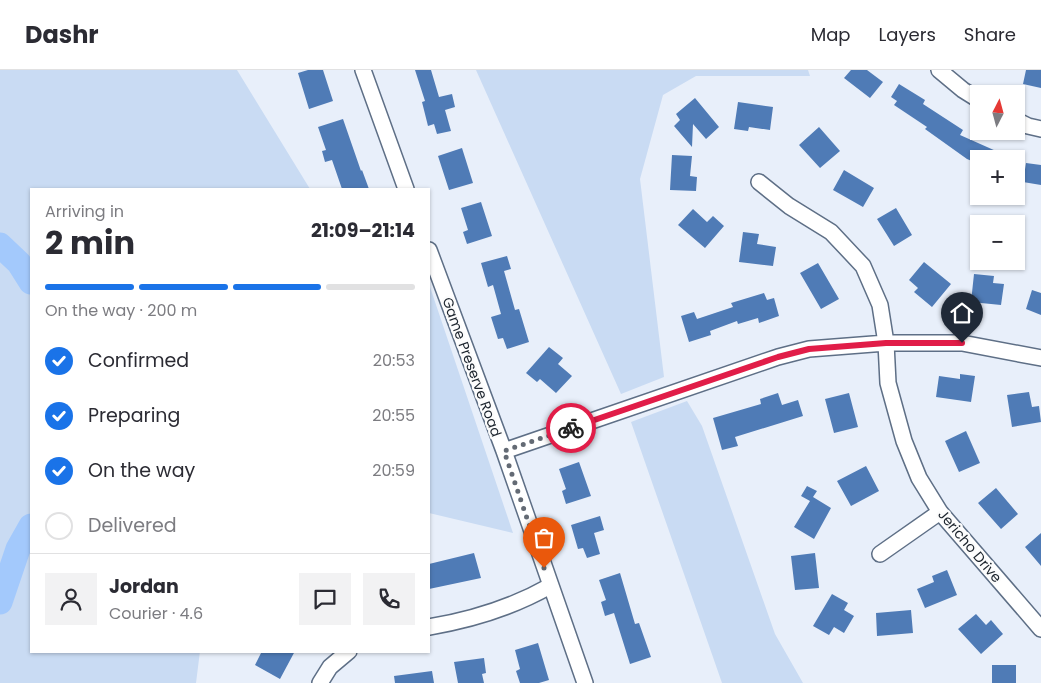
<!DOCTYPE html>
<meta charset="utf-8">
<style>
:root{--surface:#fff;--page:#f2f2f3;--text:#2b2b33;--muted:#7c7c81;--line:#e1e1e2;--accent:#1a73e8}
body{margin:0;font-family:Poppins,sans-serif;background:var(--page);color:var(--text);height:100vh;display:flex;flex-direction:column;font-size:19px;white-space:nowrap}
*{box-sizing:border-box;margin:0}
p{font-size:16px;color:var(--muted)}
.icon{flex:none;width:28px;height:28px;fill:none;stroke:currentColor;stroke-width:2;stroke-linecap:round;stroke-linejoin:round}
.map{position:relative;flex:1;overflow:hidden}
.sheet{position:absolute;left:30px;top:118px;width:400px;height:465px;display:flex;flex-direction:column;background:var(--surface);border-radius:0px;box-shadow:0 1px 4px #0004}
.sheet>*{flex:none}
.needle{width:32px;rotate:6deg}
.controls{position:absolute;left:970px;top:15px;display:grid;gap:10px}
.controls a{display:grid;place-items:center;width:55px;height:55px;border-radius:0px;background:var(--surface);box-shadow:0 1px 4px #0004;font-size:25px}
.pin{position:absolute;display:grid;place-items:center;width:42px;height:42px;color:#fff;margin:-51px -21px;border-radius:50% 50% 50% 0;rotate:-45deg;box-shadow:0 0 5px #0007}
.pin .icon{rotate:45deg}
.courier{position:absolute;display:grid;place-items:center;width:50px;height:50px;margin:-25px;border:4px solid #e11d48;border-radius:50%;background:#fff;color:#222;box-shadow:0 1px 6px #0007}
.head em{font-style:normal;font-weight:700}
.head div{display:flex;flex-direction:column-reverse}
.head{display:flex;align-items:center;justify-content:space-between;height:85px;padding:0 15px}
h1{font-size:32px;font-weight:700;line-height:38px}
.bar{display:grid;grid-template-columns:repeat(4,1fr);gap:8px 5px;align-content:center;height:60px;padding:0 15px}
.bar i{height:6px;border-radius:4px;background:var(--line)}
.bar .current{background:var(--accent)}
.bar p{grid-column:span 4}
.line{display:flex;align-items:center;gap:12px;padding:0 15px;border-top:1px solid var(--line)}
.line div{flex:1}
.round{display:grid;place-items:center;flex:none;width:52px;height:52px;border-radius:0px;background:var(--page)}
ol{padding:0 15px;list-style:none}
li{display:flex;align-items:center;gap:15px;height:55px}
li p{margin-inline-start:auto}
li .icon{padding:5px;border-radius:50%;background:var(--accent);color:#fff;stroke-width:4}
li:last-child{color:var(--muted)}
li i{width:28px;height:28px;border:2px solid var(--line);border-radius:50%}
header{display:flex;align-items:center;gap:30px;box-sizing:border-box;height:70px;padding:0 25px;background:var(--surface);border-bottom:1px solid var(--line)}
header strong{font-size:24px}
nav{display:flex;gap:28px;margin-inline-start:auto;font-size:18px}
.map>svg:first-child{display:block}
</style>
<header>
<strong>Dashr</strong>
<nav><a>Map</a><a>Layers</a><a>Share</a></nav>
</header>
<div class="map">
<svg width="1041" height="613" viewBox="0 0 1041 613">
<rect width="100%" height="100%" fill="#e8effa"/>
<path fill="#c9dbf3" d="M 0,0 L 237,0 L 310,119 L 31,119 L 31,581 L 200,581 L 196,613 L 0,613 Z
M 476,0 L 808,0 L 810,6 L 696,6 L 663,25 L 640,109 L 664,307 L 621,324 Z
M 429,214 L 513,463 L 429,443 Z
M 687,331 L 702,356 L 775,564 L 803,613 L 722,613 L 631,352 Z"/>
<g fill="none" stroke-linecap="round" stroke-linejoin="round">
<path stroke="#a3c9fc" stroke-width="25" d="M 0,175 L 19,193 L 31,212
M 0,532 L 18,479 L 31,456"/>
</g>
<path fill="#4f7bb6" d="M 308,0 L 323,0 L 333,31 L 309,39 L 298,3 Z
M 415,0 L 431,0 L 439,27 L 452,24 L 455,37 L 445,40 L 451,61 L 437,64 L 434,54 L 428,56 L 422,32 L 425,31 Z
M 851,0 L 867,0 L 883,12 L 870,28 L 844,8 Z
M 1026,0 L 1041,0 L 1041,18 L 1023,14 Z
M 899,14 L 925,30 L 923,34 L 963,60 L 960,65 L 1014,89 L 979,89 L 979,94 L 967,89 L 925,59 L 927,57 L 894,35 L 897,31 L 891,27 Z
M 695,28 L 719,57 L 706,69 L 693,54 L 692,77 L 674,56 L 680,50 L 676,44 Z
M 738,32 L 773,37 L 770,60 L 749,57 L 748,61 L 734,59 Z
M 343,49 L 361,101 L 362,100 L 369,119 L 342,119 L 332,90 L 325,92 L 322,81 L 326,80 L 318,57 Z
M 819,57 L 840,81 L 820,98 L 799,75 Z
M 462,78 L 473,113 L 449,120 L 438,86 Z
M 672,85 L 692,86 L 690,106 L 697,107 L 696,121 L 670,120 Z
M 1026,93 L 1041,95 L 1041,115 L 1023,112 Z
M 844,100 L 874,118 L 863,137 L 833,120 Z
M 481,132 L 492,166 L 467,174 L 463,162 L 468,160 L 461,138 Z
M 896,138 L 912,165 L 894,176 L 877,149 Z
M 693,139 L 707,152 L 713,146 L 724,156 L 705,178 L 678,155 Z
M 743,162 L 759,164 L 757,174 L 776,177 L 773,196 L 739,192 Z
M 507,186 L 511,199 L 504,201 L 515,240 L 519,239 L 529,272 L 507,279 L 503,268 L 498,269 L 491,247 L 501,244 L 493,215 L 488,217 L 481,193 Z
M 924,192 L 951,214 L 932,237 L 914,222 L 918,218 L 909,210 Z
M 818,193 L 839,229 L 821,239 L 800,203 Z
M 974,204 L 994,206 L 993,213 L 1004,214 L 1001,235 L 971,232 Z
M 1032,220 L 1041,223 L 1041,245 L 1026,239 Z
M 764,223 L 767,230 L 774,228 L 779,246 L 759,253 L 758,248 L 738,254 L 737,251 L 710,261 L 711,265 L 689,272 L 681,246 L 694,242 L 697,249 L 733,237 L 731,233 Z
M 549,277 L 563,288 L 558,294 L 572,306 L 556,323 L 540,309 L 537,312 L 526,303 Z
M 960,304 L 975,306 L 971,332 L 936,327 L 939,306 L 960,309 Z
M 1029,322 L 1032,337 L 1039,336 L 1041,352 L 1012,357 L 1007,325 Z
M 778,323 L 782,335 L 798,330 L 803,346 L 735,367 L 738,376 L 722,380 L 713,348 L 761,334 L 760,329 Z
M 849,323 L 858,357 L 834,363 L 825,329 Z
M 966,361 L 980,393 L 959,402 L 945,371 Z
M 579,392 L 591,426 L 566,434 L 562,421 L 566,419 L 559,399 Z
M 866,396 L 879,421 L 851,436 L 837,411 Z
M 807,416 L 817,421 L 813,427 L 831,438 L 814,469 L 794,457 L 810,431 L 801,426 Z
M 996,418 L 1018,444 L 1001,459 L 978,433 Z
M 600,446 L 604,460 L 594,463 L 600,484 L 587,488 L 583,478 L 578,479 L 571,455 Z
M 1041,463 L 1041,496 L 1025,477 Z
M 474,483 L 481,508 L 429,519 L 429,494 Z
M 815,483 L 819,518 L 795,520 L 791,486 Z
M 947,500 L 957,525 L 925,538 L 917,519 L 934,512 L 932,506 Z
M 620,503 L 635,554 L 639,553 L 651,587 L 630,594 L 614,543 L 605,546 L 601,532 L 606,530 L 599,510 Z
M 832,524 L 848,533 L 844,540 L 854,546 L 844,563 L 834,557 L 829,565 L 813,556 Z
M 911,540 L 913,563 L 877,566 L 876,543 Z
M 976,544 L 986,555 L 991,550 L 1003,564 L 981,584 L 958,559 Z
M 538,573 L 549,610 L 539,613 L 520,613 L 516,601 L 520,599 L 515,580 Z
M 262,581 L 295,581 L 280,609 L 255,595 Z
M 484,588 L 486,603 L 482,604 L 484,613 L 458,613 L 454,592 Z
M 992,595 L 1016,595 L 1016,613 L 992,613 Z
M 432,601 L 434,613 L 395,613 L 394,606 Z"/>
<g fill="none" stroke-linecap="round" stroke-linejoin="round">
<defs>
<path id="minor" d="M 363,0 L 406,119
M 939,0 L 963,20 L 979,30
M 1016,50 L 1028,56 L 1041,59
M 759,112 L 789,136 L 831,162 L 863,196 L 880,235 L 886,273 L 888,313 L 904,371 L 919,408 L 940,442 L 1041,559
M 429,180 L 504,381 L 585,613
M 504,381 L 778,287 L 809,279 L 886,273 L 962,273 L 1041,288
M 880,484 L 940,442
M 429,557 C 471,550 513,537 550,516
M 320,613 L 330,597 L 349,581"/>
</defs>
<use href="#minor" stroke="#5e6f86" stroke-width="18"/>
<use href="#minor" stroke="#fff" stroke-width="15"/>
</g>
<g fill="none" stroke-linecap="round" stroke-linejoin="round">
<path stroke="#636a74" stroke-width="5" stroke-dasharray="0 9" d="M 544,498 L 504,381 L 571,358"/>
<path stroke="#e11d48" stroke-width="6" d="M 571,358 L 778,287 L 809,279 L 886,273 L 962,273"/>
</g>
<g text-anchor="middle" stroke-width="4.5" stroke-linejoin="round" paint-order="stroke">
<g font-size="14" fill="#1b232c" stroke="#fcfcfc">
<text transform="translate(472 297) rotate(70)" y="5">Game Preserve Road</text>
<text transform="translate(970 476) rotate(50)" y="5">Jericho Drive</text>
</g>
</g>
</svg>
<div class="controls">
<a><svg class="needle" viewBox="-14 -14 28 28"><path d="M0-13l5 13h-10z" fill="#e53935"/><path d="M0 13l5-13h-10z" fill="#7c7c81"/></svg></a>
<a>+</a>
<a>−</a>
</div>
<div class="pin" style="left:544px;top:498px;background:#ea580c"><svg class="icon" aria-label="bag" viewBox="0 0 24 24"><path d="M5 8h14l-1 12H6zM9 8a3 3 0 0 1 6 0"/></svg></div>
<div class="pin" style="left:962px;top:273px;background:#1f2937"><svg class="icon" aria-label="home" viewBox="0 0 24 24"><path d="M3 11l9-7 9 7M6 9v11h12V9"/></svg></div>
<div class="courier" style="left:571px;top:358px"><svg class="icon" aria-label="bike" viewBox="0 0 24 24"><circle cx="6" cy="16" r="4"/><circle cx="18" cy="16" r="4"/><path d="M6 16l4-8h5l3 8M10 8l3 8H6M13 5h3"/></svg></div>
<section class="sheet">
<div class="head"><div><h1>2 min</h1><p>Arriving in</p></div><em>21:09–21:14</em></div>
<div class="bar"><i class="current"></i><i class="current"></i><i class="current"></i><i></i><p>On the way · 200 m</p></div>
<ol>
<li><svg class="icon" aria-label="check" viewBox="0 0 24 24"><path d="M5 12l5 5 9-10"/></svg>Confirmed<p>20:53</p></li>
<li><svg class="icon" aria-label="check" viewBox="0 0 24 24"><path d="M5 12l5 5 9-10"/></svg>Preparing<p>20:55</p></li>
<li><svg class="icon" aria-label="check" viewBox="0 0 24 24"><path d="M5 12l5 5 9-10"/></svg>On the way<p>20:59</p></li>
<li><i></i>Delivered</li>
</ol>
<div class="line" style="height:90px"><a class="round"><svg class="icon" aria-label="person" viewBox="0 0 24 24"><circle cx="12" cy="8" r="4"/><path d="M4 21q1-7 8-7t8 7"/></svg></a><div><b>Jordan</b><p>Courier · 4.6</p></div><a class="round"><svg class="icon" aria-label="chat" viewBox="0 0 24 24"><path d="M4 5h16v11H9l-5 4z"/></svg></a><a class="round"><svg class="icon" aria-label="phone" viewBox="0 0 24 24"><path d="M5 4h4l2 5-3 2q2 4 5 5l2-3 5 2v4C11 20 4 13 5 4z"/></svg></a></div>
</section>
</div>
